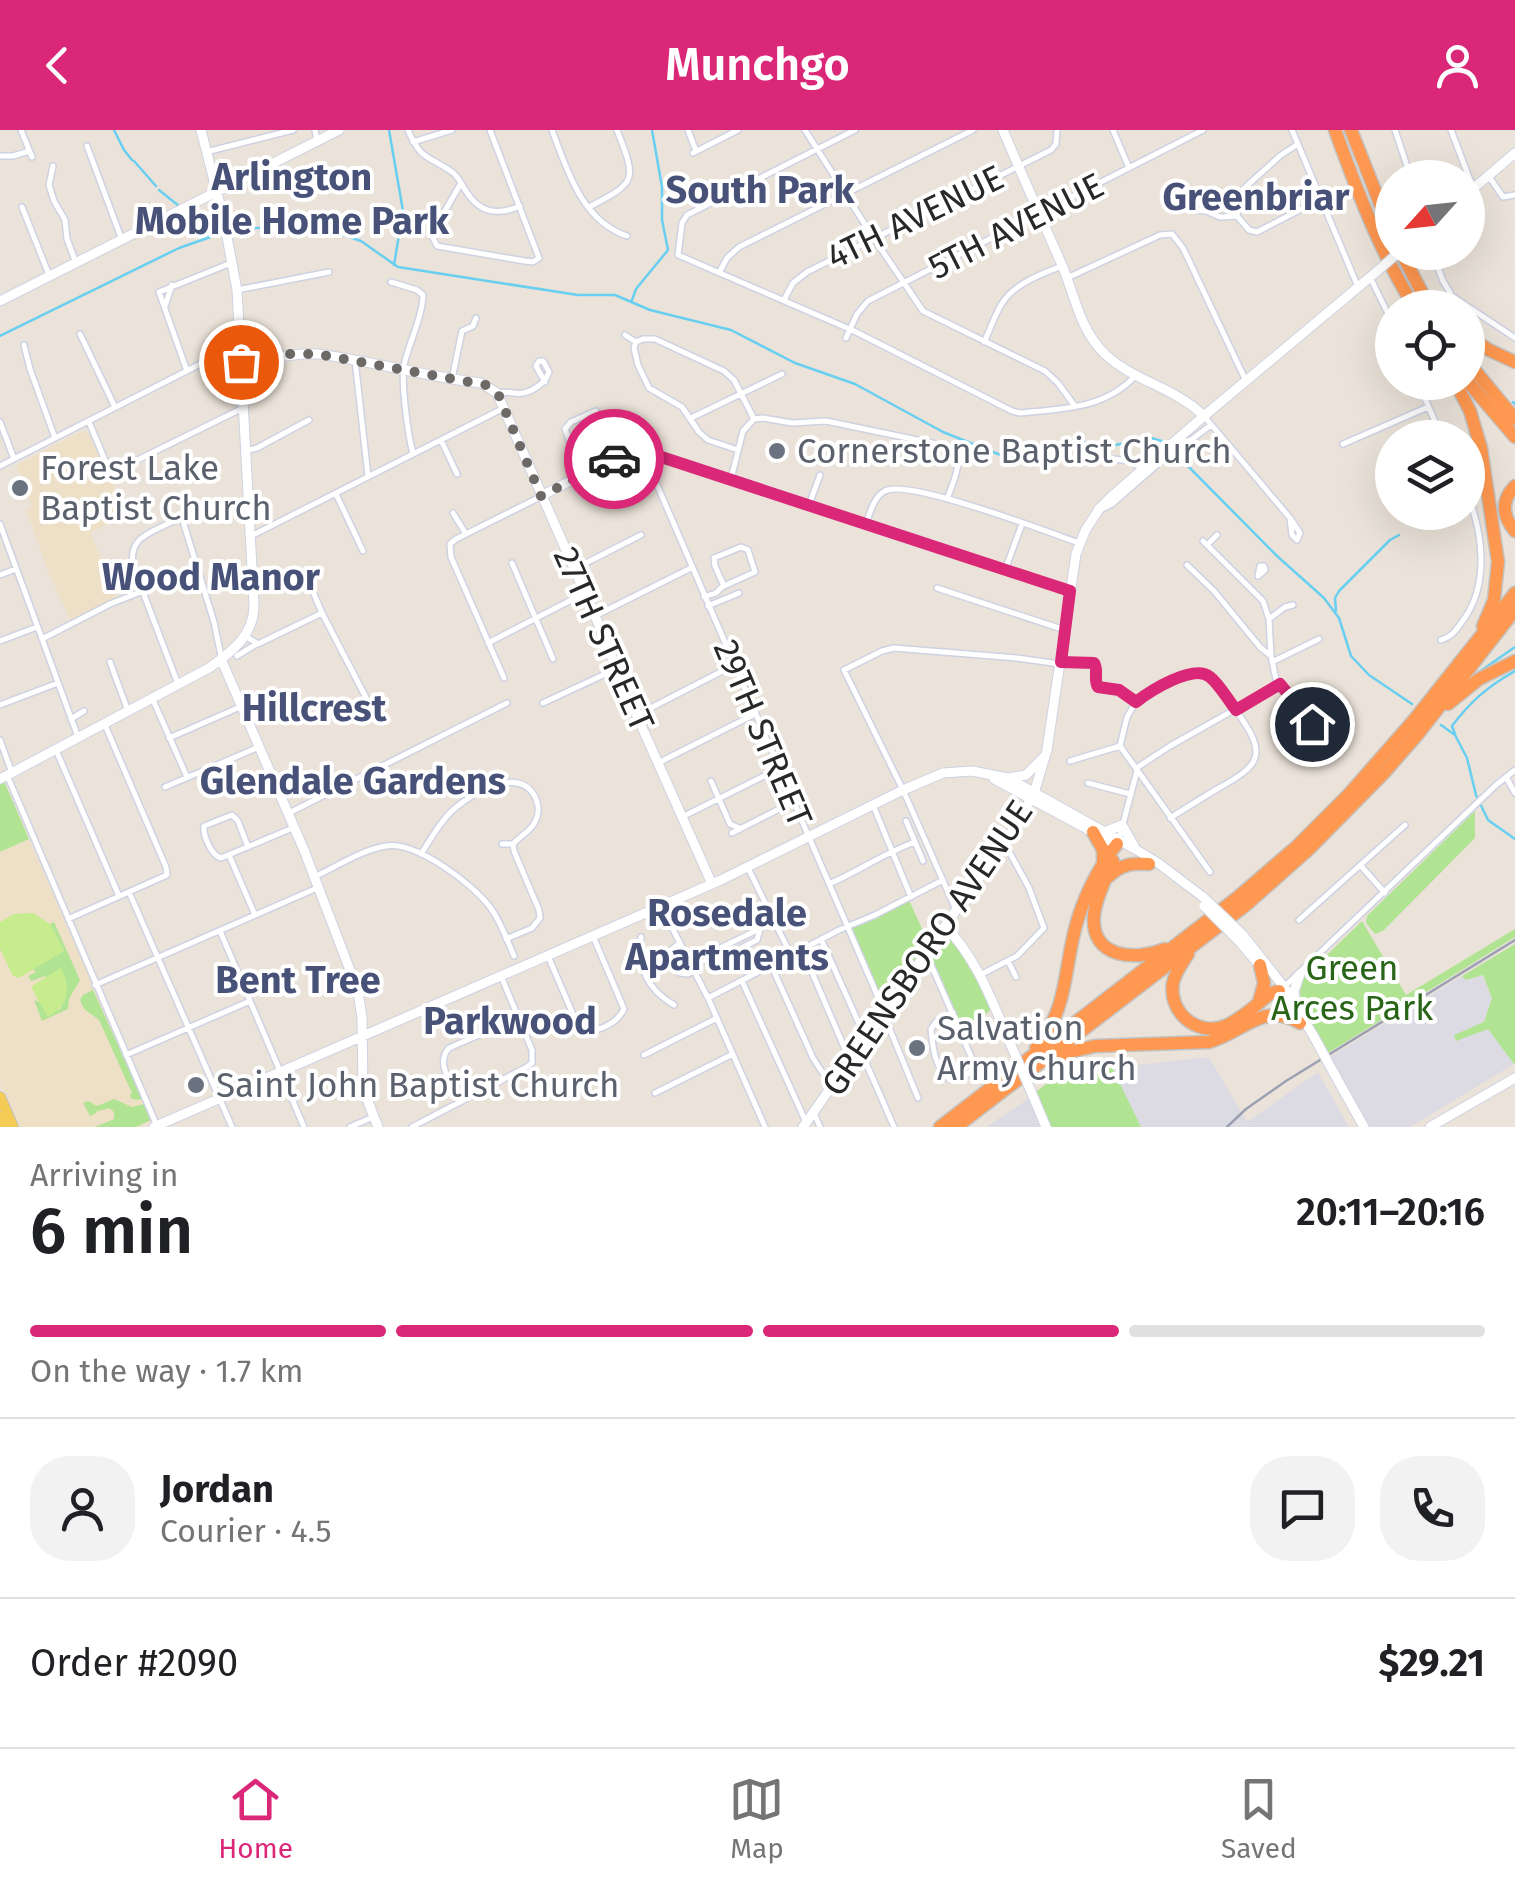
<!DOCTYPE html>
<meta charset="utf-8">
<style>
:root{--surface:#fff;--page:#f2f2f2;--text:#202124;--muted:#757577;--line:#e0e0e0;--accent:#db2777}
body{margin:0;font-family:"Fira Sans",sans-serif;background:var(--page);color:var(--text);height:100vh;display:flex;flex-direction:column;font-size:38px;white-space:nowrap}
*{box-sizing:border-box;margin:0}
p{font-size:32px;color:var(--muted)}
.icon{flex:none;width:55px;height:55px;fill:none;stroke:currentColor;stroke-width:2;stroke-linecap:round;stroke-linejoin:round}
.map{position:relative;height:997px;overflow:hidden}
.drawer{display:flex;flex-direction:column;background:var(--surface);flex:1}
.drawer>*{flex:none}
.needle{width:65px;rotate:243deg}
.tools{position:absolute;left:1375px;top:30px;display:grid;gap:20px}
.tools a{display:grid;place-items:center;width:110px;height:110px;border-radius:50%;background:var(--surface);box-shadow:0 10px 40px #0002;font-size:50px}
.pin{position:absolute;display:grid;place-items:center;width:85px;height:85px;color:#fff;margin:-42px;border:5px solid #fff;border-radius:50%;box-shadow:0 2px 10px #0007}
.courier{position:absolute;display:grid;place-items:center;width:100px;height:100px;margin:-50px;border:8px solid #db2777;border-radius:50%;background:#fff;color:#222;box-shadow:0 2px 12px #0007}
.summary em{font-style:normal;font-weight:600}
.summary div{display:flex;flex-direction:column-reverse}
.summary{display:flex;align-items:center;justify-content:space-between;height:170px;padding:0 30px}
h1{font-size:65px;font-weight:600;line-height:75px}
.bar{display:grid;grid-template-columns:repeat(4,1fr);gap:15px 10px;align-content:center;height:120px;padding:0 30px}
.bar i{height:12px;border-radius:8px;background:var(--line)}
.bar .on{background:var(--accent)}
.bar p{grid-column:span 4}
.line{display:flex;align-items:center;gap:25px;padding:0 30px;border-top:2px solid var(--line)}
.line div{flex:1}
.round{display:grid;place-items:center;flex:none;width:105px;height:105px;border-radius:40px;background:var(--page)}
header{display:flex;justify-content:space-between;align-items:center;height:130px;padding:0 30px;background:var(--accent);color:#fff;font-size:45px;font-weight:600}
.tab-bar{display:flex;justify-content:space-around;align-items:center;height:140px;border-top:2px solid var(--line);background:var(--surface);font-size:28px;color:var(--muted)}
.tab-bar a{display:grid;justify-items:center;gap:5px}
.tab-bar .on{color:var(--accent)}
.map>svg:first-child{display:block}
</style>
<header><svg class="icon" aria-label="back" viewBox="0 0 24 24"><path d="M15 5l-7 7 7 7"/></svg>Munchgo<svg class="icon" aria-label="person" viewBox="0 0 24 24"><circle cx="12" cy="8" r="4"/><path d="M4 21q1-7 8-7t8 7"/></svg></header>
<div class="map">
<svg width="1515" height="997" viewBox="0 0 1515 997">
<rect width="100%" height="100%" fill="#ebe3d9"/>
<path fill="#dcdae3" d="M 1482,845 L 1492,868 L 1484,892 L 1455,905 L 1457,910 L 1488,899 L 1514,934 L 1410,997 L 1369,997 L 1330,927 L 1462,846 L 1467,850 Z
M 1209,927 L 1247,992 L 1318,942 L 1349,997 L 986,997 L 1021,974 L 1058,945 L 1081,933 L 1109,931 L 1131,936 Z"/>
<path fill="#eee0c7" d="M 82,301 L 89,304 L 107,343 L 113,353 L 124,385 L 91,403 L 116,468 L 71,492 L 48,441 L 26,380 L 32,377 L 16,335 Z
M 29,709 L 152,992 L 141,997 L 18,997 L 0,953 L 0,722 Z"/>
<path fill="#b0e493" d="M 4,651 L 29,709 L 0,722 L 0,653 Z
M 1475,681 L 1475,708 L 1383,801 L 1375,804 L 1366,793 L 1367,786 Z
M 908,768 L 930,816 L 945,796 L 994,877 L 962,905 L 927,824 L 885,883 L 848,797 Z
M 1362,791 L 1406,865 L 1515,799 L 1515,807 L 1328,923 C 1315,900 1291,874 1304,847 Z
M 54,792 L 80,850 L 69,869 L 68,879 L 42,891 L 34,870 L 59,880 L 66,868 L 45,846 L 31,851 L 28,846 L 36,842 L 33,839 L 64,821 L 50,794 Z
M 1515,814 L 1515,934 L 1514,934 L 1488,899 L 1456,911 L 1454,905 L 1484,892 L 1492,868 L 1483,845 L 1466,850 L 1462,846 Z
M 93,860 L 142,968 L 140,970 L 132,969 L 130,965 L 132,963 L 99,890 L 84,879 L 80,870 L 83,865 Z
M 1109,931 L 1141,997 L 1045,997 L 1032,965 C 1062,942 1071,934 1109,931 Z
M 114,969 L 132,977 L 144,974 L 151,990 L 136,997 L 95,997 L 114,989 L 114,982 L 109,978 L 99,981 L 98,980 L 96,983 L 90,986 L 83,973 L 88,971 L 97,976 Z"/>
<path fill="#c6ec8e" d="M 33,783 L 50,794 L 64,821 L 19,848 L 13,846 L 0,819 L 0,792 L 14,784 Z
M 61,838 C 72,858 68,875 48,887 L 32,859 L 33,855 Z"/>
<g fill="none" stroke-linecap="round" stroke-linejoin="round">
<path stroke="#68cff1" stroke-width="2.5" d="M 114,0 L 124,20 L 132,30
M 389,0 L 403,81 L 394,135
M 134,31 L 156,56
M 159,60 L 179,76
M 188,81 C 197,86 201,99 209,106
M 235,100 L 309,93 L 361,111 L 398,137 L 578,165 L 615,165 L 650,180 L 731,200 L 795,233 L 855,254 L 943,302 L 1003,326 L 1014,327 L 1043,314 L 1074,312 L 1116,315 L 1148,307 L 1165,312
M 632,170 L 636,159 L 668,120 L 662,90 L 662,57 L 652,0
M 0,206 L 179,118 L 222,103
M 1513,272 L 1515,274
M 1175,323 L 1277,426 L 1324,468 L 1339,488 L 1351,526 L 1369,545 L 1412,574
M 1336,481 L 1335,468 L 1339,461 L 1390,410 L 1399,405
M 1479,542 L 1515,517
M 1441,595 L 1455,605 L 1467,628 L 1476,665 L 1488,690 L 1515,709
M 1455,604 L 1452,596 C 1470,572 1488,556 1515,541"/>
<defs>
<path id="street" d="M 21,0 L 32,27
M 315,0 L 317,11
M 408,0 C 421,31 428,25 452,42 C 459,47 461,54 466,61 C 479,83 497,86 520,76
M 490,0 L 539,128
M 552,0 C 567,40 582,91 627,106
M 688,0 L 696,21
M 805,0 L 871,104 L 923,181 L 1045,241 L 1058,253 L 1074,275
M 855,0 L 687,85 L 682,93 L 678,125 L 854,201 L 1012,281 L 1020,283 C 1061,279 1105,279 1135,246
M 1113,0 L 1129,38
M 1292,0 L 1358,157
M 1395,0 L 1411,48
M 1451,0 L 1473,58
M 413,12 L 452,0
M 87,16 L 122,110
M 206,22 L 293,0
M 693,23 L 738,0
M 0,26 L 13,26 L 29,21
M 53,36 L 49,55 L 54,71 L 65,90 L 67,109 L 76,133
M 1490,48 L 1503,67 L 1515,65
M 461,53 L 434,100 L 433,108 L 437,116 L 525,131 L 533,132 L 539,128
M 1192,66 L 1200,68 L 1206,81 L 1190,80 L 1187,72 Z
M 22,77 L 49,145
M 589,77 C 637,52 637,51 617,0
M 1206,81 L 1220,87 L 1237,86 L 1249,100 L 1257,102 L 1321,69
M 1237,86 L 1240,62 L 1281,25 L 1298,14
M 1432,122 L 1443,151 L 1452,166 L 1515,208
M 719,143 L 727,128 L 739,117 L 973,0
M 1370,147 L 1392,192
M 1067,148 L 1160,105 L 1172,104 L 1183,118 L 1246,251
M 391,152 L 417,160 L 423,165 C 422,189 409,212 404,235 C 401,253 408,306 413,323
M 237,160 L 329,142
M 784,170 L 793,153 L 807,142 L 1051,20 L 1056,14 L 1057,0
M 165,176 L 172,155
M 80,204 L 115,277
M 625,205 L 636,212
M 846,208 L 857,184 L 868,171 L 1203,0
M 984,212 C 990,200 994,187 1001,175 C 1013,154 1041,144 1062,136
M 24,215 L 30,239 L 55,308
M 355,230 L 368,346
M 187,241 L 159,162 L 231,133
M 452,249 L 462,201 L 473,196 L 476,188
M 1418,252 L 1442,308
M 497,263 C 507,260 514,265 523,263 C 534,261 546,252 549,242 L 543,231 L 539,231 L 536,236 L 545,252
M 1204,286 L 1290,388
M 691,288 L 782,244
M 754,289 L 763,288 L 792,293 L 826,291 L 951,317 C 965,331 953,352 947,369
M 0,292 L 14,329
M 89,292 L 107,335 L 115,341 L 243,278
M 441,310 L 457,344
M 1343,314 L 1428,277
M 738,320 L 708,310 L 699,302 L 682,277 L 649,258 L 638,235 L 634,218 L 636,212 L 643,209 L 655,209 L 724,241 L 734,250 L 754,289
M 245,321 L 257,318 L 309,290
M 645,321 L 648,334 L 884,881
M 1079,325 L 1130,331 L 1143,339
M 0,336 L 218,225 L 240,228
M 583,344 L 565,299 L 571,292 L 596,281
M 731,349 L 743,301 L 754,289
M 336,364 L 363,421
M 809,375 L 820,345
M 1102,379 L 1112,374 L 1183,312 L 1191,310 L 1211,295
M 453,383 L 466,404
M 182,388 L 214,492 L 221,526
M 1290,388 L 1300,403 L 1297,410 L 1292,405 Z
M 0,394 L 78,607
M 866,394 C 870,383 874,366 885,361 C 907,348 1048,402 1079,413
M 251,406 L 502,279
M 1203,411 L 1263,471 L 1269,489 L 1271,526 L 1276,549 L 1312,594
M 1207,415 L 1217,405
M 741,417 L 748,420 L 755,442 L 724,456 L 715,436 L 714,428 Z
M 512,433 L 553,529
M 1187,435 L 1214,461 L 1260,517 L 1271,526
M 1260,436 L 1264,436 L 1265,440 L 1258,446 Z
M 576,438 L 641,405
M 1005,440 L 1022,394
M 0,445 L 16,439
M 306,445 L 322,483 L 375,585
M 937,458 L 1065,500
M 704,467 L 716,463 L 723,456
M 708,476 L 739,463
M 595,486 L 691,438
M 1269,489 L 1285,477 L 1293,475
M 245,506 L 258,514 L 322,483
M 42,509 L 110,474 L 143,461
M 1441,510 C 1452,507 1457,499 1464,489 C 1489,454 1483,404 1468,366
M 0,511 L 37,497
M 488,513 L 583,464
M 237,526 L 255,515
M 110,532 L 128,581
M 1061,532 L 1094,533 C 1099,541 1092,550 1098,557 L 1119,559 L 1136,572
M 1272,532 L 1319,509
M 504,548 L 451,427 L 450,414 L 456,409 L 540,367
M 178,554 L 133,436 C 129,411 144,405 163,396 C 193,381 216,379 249,377
M 153,570 L 187,647
M 543,573 L 616,539
M 0,575 L 58,553
M 637,585 L 734,535
M 71,589 L 84,581
M 169,608 L 240,577
M 0,610 L 12,643
M 56,620 L 119,766
M 1070,631 L 1120,616
M 658,633 L 755,584
M 7,645 L 157,996
M 1506,647 L 1515,663
M 711,651 L 730,694 L 739,698
M 1088,653 L 1130,664
M 165,657 L 259,617
M 873,675 L 911,767
M 289,683 L 507,573
M 682,687 L 778,639
M 1170,688 C 1186,678 1202,668 1217,659 C 1261,635 1268,625 1237,582 C 1227,568 1217,549 1201,542 L 1185,545 L 1136,572 L 1127,587 L 1120,616 L 1210,742
M 906,691 L 915,712
M 732,703 L 793,672
M 1119,709 L 1138,637 L 1170,616 L 1280,554
M 502,714 L 513,714
M 248,717 L 238,691 L 232,685 L 204,696 C 203,706 211,725 221,728 L 295,697
M 421,724 C 431,709 440,691 454,679 C 473,663 521,634 536,669 C 539,676 539,685 535,692 C 531,701 520,706 513,714 L 514,721 L 539,780 L 540,788 L 532,798 L 506,809
M 229,725 L 255,785
M 1361,736 L 1385,763
M 748,738 L 791,825
M 314,747 C 336,737 361,720 386,716 C 416,711 473,754 490,777 C 501,792 507,810 514,826
M 829,754 C 859,741 884,723 915,712 L 923,731
M 129,762 L 232,997
M 661,776 L 708,868 L 765,997
M 956,780 L 903,660 L 844,540 L 882,521 L 894,518 L 1017,528 L 1060,534
M 68,789 L 167,745 L 166,737 L 105,595
M 1299,790 L 1405,695
M 220,801 L 304,997
M 641,807 C 638,839 647,859 674,875
M 821,809 L 865,907
M 680,813 L 670,821 L 671,833 L 680,843 L 688,844 L 695,841
M 802,819 L 850,931
M 926,823 L 973,931 C 974,944 962,950 950,950 C 934,937 933,918 931,899 L 936,892 L 953,883
M 718,824 L 719,827 L 725,826 L 757,810 L 760,799
M 548,826 L 578,896 C 592,907 617,894 624,879 L 593,806
M 1008,831 L 1016,847
M 771,835 L 813,928 L 822,942 L 835,954
M 692,836 L 718,824 L 718,819 L 774,792
M 980,845 L 1017,826 L 1044,798 L 1029,758 L 1004,712
M 648,846 L 672,834
M 742,851 L 805,990
M 95,855 L 317,758
M 1284,857 L 1496,655 L 1515,640
M 708,868 L 839,800 L 875,785 L 943,750
M 884,885 L 918,968
M 860,919 L 894,997
M 126,925 L 250,871
M 644,925 L 717,888
M 655,963 L 733,924
M 459,973 C 454,955 434,934 449,918 L 518,888
M 814,983 L 820,997
M 350,997 L 373,987
M 412,997 L 525,938 L 532,933 L 532,920 L 501,846"/>
<path id="secondary" d="M 1003,0 C 1022,45 1042,90 1062,135 C 1075,166 1080,201 1106,225 C 1134,251 1176,258 1204,286
M 1468,63 L 1515,23
M 0,171 L 339,0
M 241,228 C 263,234 292,221 318,224 C 373,231 426,247 481,253 L 497,263 L 606,511 L 616,539 L 712,754
M 541,366 L 627,322 L 645,321 L 1070,461
M 221,529 L 304,720 L 358,861 L 362,888 L 363,959 L 378,997
M 1008,648 L 1026,645 L 1044,627
M 0,649 L 209,538 C 232,522 254,505 254,475 L 237,160 L 223,86 L 201,0
M 994,649 L 1117,715
M 1107,701 L 1122,695 L 1134,716
M 945,796 C 977,829 992,871 1010,913
M 1243,805 L 1284,857 L 1313,905
M 1238,810 L 1262,838
M 1295,870 L 1294,861 L 1300,844
M 1341,956 L 1364,997
M 1030,959 L 1046,997
M 154,997 L 721,750 L 903,660 L 943,643 L 972,641 L 1008,648 L 1135,719 L 1158,733 L 1203,767
M 803,997 L 1017,694 L 1034,663 L 1047,620 L 1076,424 L 1085,401 L 1099,379 L 1111,367 L 1204,286 L 1375,143
M 1430,997 L 1515,948"/>
<path id="primary" d="M 0,967 L 13,997
M 0,987 L 5,997"/>
<path id="highway" d="M 1335,0 C 1357,61 1380,122 1415,178
M 1351,0 L 1392,104
M 1401,122 L 1430,178
M 1468,206 L 1489,220 L 1515,232
M 1468,232 L 1515,289
M 1455,252 L 1470,281 L 1481,318 L 1498,432 L 1494,470 L 1483,496
M 1468,252 L 1515,307
M 1515,356 C 1501,370 1502,386 1515,401
M 1448,574 L 1479,549 L 1515,531
M 1093,702 L 1103,720 L 1103,732
M 1113,731 C 1106,749 1096,767 1094,785 C 1090,829 1136,831 1165,819
M 1108,747 C 1122,734 1131,733 1149,734
M 1188,824 C 1182,833 1175,843 1173,853 C 1168,882 1197,907 1225,896 C 1242,889 1257,874 1271,863 L 1279,861
M 1259,871 L 1264,853 L 1260,835
M 1036,918 C 1068,877 1063,847 1075,799 C 1082,771 1098,737 1117,714
M 1050,929 L 1070,922 L 1095,916 L 1209,912 C 1244,902 1263,871 1300,893
M 940,997 L 1238,767 L 1296,717 L 1350,663 L 1414,590 L 1515,463
M 956,997 L 1246,775 L 1308,720 L 1383,644 L 1418,604 L 1515,480"/>
</defs>
<use href="#street" stroke="#ced2e2" stroke-width="8"/>
<use href="#secondary" stroke="#ced2e2" stroke-width="11"/>
<use href="#primary" stroke="#c3c3c3" stroke-width="12"/>
<use href="#highway" stroke="#c3c3c3" stroke-width="15"/>
<use href="#street" stroke="#fff" stroke-width="5"/>
<use href="#secondary" stroke="#fff" stroke-width="9"/>
<use href="#primary" stroke="#f4cb55" stroke-width="10"/>
<use href="#highway" stroke="#ff9850" stroke-width="12"/>
<path stroke="#9ca0b3" stroke-width="2.5" d="M 1227,997 L 1246,979 L 1286,951 L 1515,810"/>
<defs>
<path id="secondary-bridge" d="M 1375,143 L 1399,122
M 1203,767 L 1243,805
M 1204,776 L 1238,810
M 1313,905 L 1341,956
M 1010,913 L 1030,959"/>
</defs>
<use href="#secondary-bridge" stroke="#ced2e2" stroke-width="11" stroke-linecap="butt"/>
<use href="#secondary-bridge" stroke="#fff" stroke-width="9"/>
</g>
<g fill="none" stroke-linecap="round" stroke-linejoin="round">
<path stroke="#6c6966" stroke-width="10" stroke-dasharray="0 18" d="M 241,232 L 241,228 L 258,230 L 284,224 L 317,224 L 486,255 L 499,266 L 541,366 L 614,329"/>
<path stroke="#db2777" stroke-width="12" d="M 614,329 L 631,321 L 646,322 L 1070,461 L 1061,532 L 1094,533 C 1099,541 1093,549 1098,557 L 1119,560 L 1136,572 C 1150,561 1194,533 1210,547 C 1220,555 1228,570 1236,580 L 1280,554 L 1312,594"/>
</g>
<g fill="#6b7280" stroke="#fff" stroke-width="4">
<circle cx="777" cy="321" r="10"/>
<circle cx="20" cy="358" r="10"/>
<circle cx="917" cy="918" r="10"/>
<circle cx="196" cy="955" r="10"/>
</g>
<g text-anchor="middle" stroke-width="8" stroke-linejoin="round" paint-order="stroke">
<g font-size="35" fill="#282828" stroke="#fff">
<text transform="translate(915 87) rotate(-26)" y="12">4TH AVENUE</text>
<text transform="translate(1016 96) rotate(-27)" y="12">5TH AVENUE</text>
<text transform="translate(604 509) rotate(66)" y="12">27TH STREET</text>
<text transform="translate(763 603) rotate(67)" y="12">29TH STREET</text>
<text transform="translate(927 818) rotate(-56)" y="12">GREENSBORO AVENUE</text>
</g>
<g font-size="35" fill="#5b616d" stroke="#fff" text-anchor="start">
<text x="797" y="333">Cornerstone Baptist Church</text>
<text x="40" y="350">Forest Lake<tspan x="40" dy="40">Baptist Church</tspan></text>
<text x="937" y="910">Salvation<tspan x="937" dy="40">Army Church</tspan></text>
<text x="216" y="967">Saint John Baptist Church</text>
</g>
<g font-size="35" fill="#296517" stroke="#fff">
<text x="1352" y="850">Green<tspan x="1352" dy="40">Arces Park</tspan></text>
</g>
<g font-size="38" font-weight="bold" fill="#485279" stroke="#fff">
<text x="292" y="60">Arlington<tspan x="292" dy="44">Mobile Home Park</tspan></text>
<text x="760" y="73">South Park</text>
<text x="1256" y="80">Greenbriar</text>
<text x="211" y="460">Wood Manor</text>
<text x="314" y="591">Hillcrest</text>
<text x="353" y="664">Glendale Gardens</text>
<text x="727" y="796">Rosedale<tspan x="727" dy="44">Apartments</tspan></text>
<text x="298" y="863">Bent Tree</text>
<text x="510" y="904">Parkwood</text>
</g>
</g>
</svg>
<div class="tools">
<a><svg class="needle" viewBox="-14 -14 28 28"><path d="M0-13l5 13h-10z" fill="#e53935"/><path d="M0 13l5-13h-10z" fill="#757577"/></svg></a>
<a><svg class="icon" aria-label="locate" viewBox="0 0 24 24"><circle cx="12" cy="12" r="6"/><path d="M12 2v4M12 18v4M2 12h4M18 12h4"/></svg></a>
<a><svg class="icon" aria-label="layers" viewBox="0 0 24 24"><path d="M12 4l9 5-9 5-9-5zM3 14l9 5 9-5"/></svg></a>
</div>
<div class="pin" style="left:241px;top:232px;background:#ea580c"><svg class="icon" aria-label="bag" viewBox="0 0 24 24"><path d="M5 8h14l-1 12H6zM9 8a3 3 0 0 1 6 0"/></svg></div>
<div class="pin" style="left:1312px;top:594px;background:#1f2937"><svg class="icon" aria-label="home" viewBox="0 0 24 24"><path d="M3 11l9-7 9 7M6 9v11h12V9"/></svg></div>
<div class="courier" style="left:614px;top:329px"><svg class="icon" aria-label="car" viewBox="0 0 24 24"><path d="M5 17H2v-5l4-1 3-4h7l3 4 3 1v5h-3M9 17h6M6 11h13"/><circle cx="7" cy="17" r="2"/><circle cx="17" cy="17" r="2"/></svg></div>
</div>
<section class="drawer">
<div class="summary"><div><h1>6 min</h1><p>Arriving in</p></div><em>20:11–20:16</em></div>
<div class="bar"><i class="on"></i><i class="on"></i><i class="on"></i><i></i><p>On the way · 1.7 km</p></div>
<div class="line" style="height:180px"><a class="round"><svg class="icon" aria-label="person" viewBox="0 0 24 24"><circle cx="12" cy="8" r="4"/><path d="M4 21q1-7 8-7t8 7"/></svg></a><div><b>Jordan</b><p>Courier · 4.5</p></div><a class="round"><svg class="icon" aria-label="chat" viewBox="0 0 24 24"><path d="M4 5h16v11H9l-5 4z"/></svg></a><a class="round"><svg class="icon" aria-label="phone" viewBox="0 0 24 24"><path d="M5 4h4l2 5-3 2q2 4 5 5l2-3 5 2v4C11 20 4 13 5 4z"/></svg></a></div>
<div class="line" style="height:130px"><div>Order #2090</div><b>$29.21</b></div>
</section>
<nav class="tab-bar">
<a class="on"><svg class="icon" aria-label="home" viewBox="0 0 24 24"><path d="M3 11l9-7 9 7M6 9v11h12V9"/></svg>Home</a>
<a><svg class="icon" aria-label="map" viewBox="0 0 24 24"><path d="M3 6l6-2 6 2 6-2v14l-6 2-6-2-6 2zM9 4v14M15 6v14"/></svg>Map</a>
<a><svg class="icon" aria-label="saved" viewBox="0 0 24 24"><path d="M7 4h10v16l-5-4-5 4z"/></svg>Saved</a>
</nav>
